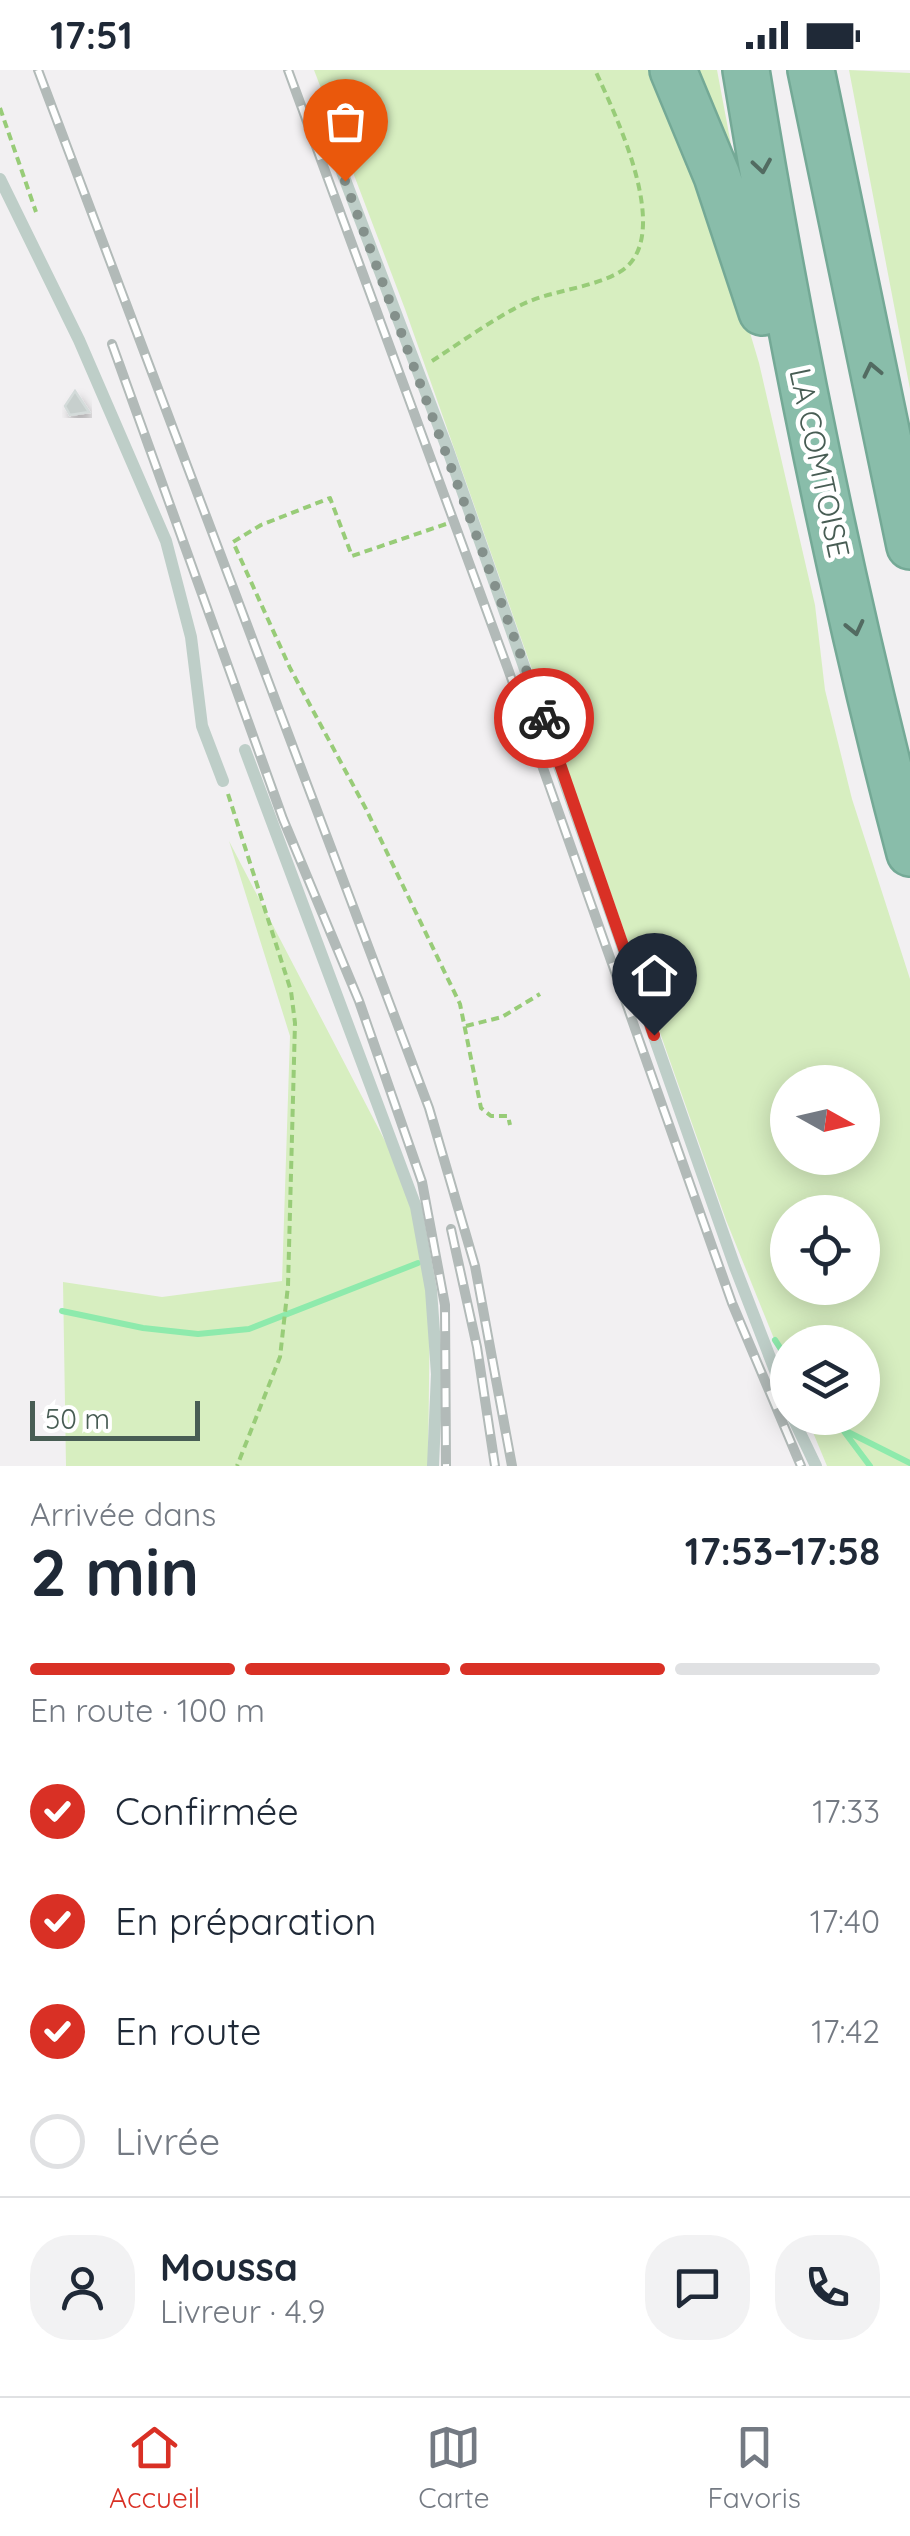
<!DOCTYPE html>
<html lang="fr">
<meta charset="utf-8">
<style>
:root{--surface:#fff;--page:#f2f2f3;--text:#1f2937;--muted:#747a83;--line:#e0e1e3;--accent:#d93025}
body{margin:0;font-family:Quicksand,sans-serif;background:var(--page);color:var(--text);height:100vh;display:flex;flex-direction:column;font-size:38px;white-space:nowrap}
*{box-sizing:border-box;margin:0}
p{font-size:32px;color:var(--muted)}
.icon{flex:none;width:55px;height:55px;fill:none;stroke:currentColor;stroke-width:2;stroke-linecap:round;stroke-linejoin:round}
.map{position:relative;height:1396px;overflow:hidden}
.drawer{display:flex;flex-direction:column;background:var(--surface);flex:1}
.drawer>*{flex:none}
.needle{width:65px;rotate:98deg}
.tools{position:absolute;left:770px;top:995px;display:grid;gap:20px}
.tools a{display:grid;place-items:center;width:110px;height:110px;border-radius:50%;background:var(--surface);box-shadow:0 5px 25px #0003;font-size:50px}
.scale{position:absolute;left:30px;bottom:25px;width:170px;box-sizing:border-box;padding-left:10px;border:5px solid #485d54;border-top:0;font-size:28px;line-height:35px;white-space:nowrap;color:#485d54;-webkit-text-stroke:8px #fff;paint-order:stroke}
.pin{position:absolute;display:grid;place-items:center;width:85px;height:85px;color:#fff;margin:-102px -42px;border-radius:50% 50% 50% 0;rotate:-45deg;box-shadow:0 0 10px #0007}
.pin .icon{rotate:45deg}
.courier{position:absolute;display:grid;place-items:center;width:100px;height:100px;margin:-50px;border:8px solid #d93025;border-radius:50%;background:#fff;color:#222;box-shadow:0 2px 12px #0007}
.overview em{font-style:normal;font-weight:700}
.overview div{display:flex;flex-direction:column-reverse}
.overview{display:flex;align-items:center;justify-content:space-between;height:170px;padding:0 30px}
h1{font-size:65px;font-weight:700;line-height:75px}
.bar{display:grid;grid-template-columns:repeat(4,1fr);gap:15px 10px;align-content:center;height:120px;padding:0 30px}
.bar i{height:12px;border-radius:8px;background:var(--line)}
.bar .active{background:var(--accent)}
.bar p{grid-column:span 4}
.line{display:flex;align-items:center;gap:25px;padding:0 30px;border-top:2px solid var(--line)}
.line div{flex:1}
.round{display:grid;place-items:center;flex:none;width:105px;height:105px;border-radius:40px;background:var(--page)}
ol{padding:0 30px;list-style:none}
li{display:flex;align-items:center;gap:30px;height:110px}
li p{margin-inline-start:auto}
li .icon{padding:10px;border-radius:50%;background:var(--accent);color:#fff;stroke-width:4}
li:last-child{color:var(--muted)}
li i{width:55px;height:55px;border:5px solid var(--line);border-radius:50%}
.status{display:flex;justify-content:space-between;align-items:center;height:70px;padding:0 50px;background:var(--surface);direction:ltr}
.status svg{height:28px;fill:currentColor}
.dock{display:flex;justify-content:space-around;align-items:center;height:140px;border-top:2px solid var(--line);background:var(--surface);font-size:28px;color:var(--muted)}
.dock a{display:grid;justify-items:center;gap:5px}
.dock .active{color:var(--accent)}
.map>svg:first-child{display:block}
</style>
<div class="status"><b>17:51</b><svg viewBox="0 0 49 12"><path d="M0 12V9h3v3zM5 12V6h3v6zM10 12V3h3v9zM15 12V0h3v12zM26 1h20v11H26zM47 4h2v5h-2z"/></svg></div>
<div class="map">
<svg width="910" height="1396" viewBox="0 0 910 1396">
<defs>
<filter id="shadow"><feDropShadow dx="4" dy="7" stdDeviation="5" flood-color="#0004"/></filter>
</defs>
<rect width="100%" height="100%" fill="#f2f0f2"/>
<path fill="#d7eec0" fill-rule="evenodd" d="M 314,0 L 655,0 L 731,199 L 759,293 L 815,535 L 825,620 L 852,729 L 910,909 L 910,1396 L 827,1396 L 807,1348 L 862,1348 L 862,1272 L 788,1272 L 787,1301 L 726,1150 L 405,239 ZM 788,1012 L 862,1012 L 862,1088 L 788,1088 ZM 788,1142 L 862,1142 L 862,1218 L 788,1218 Z
M 688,0 L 717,0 L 735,96 Z
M 849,0 L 910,3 L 910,319 Z
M 229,771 L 410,1119 L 430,1230 L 428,1396 L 66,1396 L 63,1212 L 162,1227 L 282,1211 L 290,966 Z"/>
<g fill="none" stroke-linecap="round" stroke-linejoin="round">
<path stroke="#8eeaac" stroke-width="6" d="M 62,1241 L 143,1258 L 198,1264 L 249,1259 L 418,1193
M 775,1270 L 788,1290
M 832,1348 L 842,1359 L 910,1393
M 843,1360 L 870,1396"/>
</g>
<path fill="#c7cfcd" stroke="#d4dbda" stroke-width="2.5" filter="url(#shadow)" d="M 75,321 L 89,342 L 70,345 L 65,336 Z"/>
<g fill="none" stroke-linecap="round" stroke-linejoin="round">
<defs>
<path id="motorway" d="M 673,0 L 717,106 L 762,242
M 746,0 C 789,263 842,525 910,783
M 811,0 L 910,476"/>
</defs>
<use href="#motorway" stroke="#74a996" stroke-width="50"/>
<path stroke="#98cc78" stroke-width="4" stroke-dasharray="8 5" stroke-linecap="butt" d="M 0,38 L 36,142
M 432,291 C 461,272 492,250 523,234 C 553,220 588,219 618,203 C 677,171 616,46 595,0
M 446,454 L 352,486 L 330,428 L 261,455 L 233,472 L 290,598 L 366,739 L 460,934 L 481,1038 L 491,1046 L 508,1046 L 510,1055
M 228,724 L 291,921 L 295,953 L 288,1216 L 280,1287 L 237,1396
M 466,956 L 502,947 L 540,924"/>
<path stroke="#becec8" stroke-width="12" d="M 333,78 L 449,383 L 735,1197 L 788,1334
M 0,109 L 79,270 L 166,471 L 191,567 L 202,656 L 223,711
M 245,680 L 416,1137 L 431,1220 L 437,1304 L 433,1396
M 793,1348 L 816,1396"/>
<use href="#motorway" stroke="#89bdaa" stroke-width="45"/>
<defs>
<path id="rail" d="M 38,0 L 429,1038 L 475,1196 L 512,1396
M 288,0 L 508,599 L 732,1233 L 801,1396
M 112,274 L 283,749 L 359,931 L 422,1112 L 445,1235 L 446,1396
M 451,1159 L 477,1277 L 495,1396"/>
</defs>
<use href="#rail" stroke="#b2bab8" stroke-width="10"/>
<use href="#rail" stroke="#fff" stroke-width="6" stroke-dasharray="19" stroke-linecap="butt"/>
</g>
<defs><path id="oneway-chevron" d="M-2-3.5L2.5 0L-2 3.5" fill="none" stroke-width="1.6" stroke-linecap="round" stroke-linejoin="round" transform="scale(2.5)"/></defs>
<g stroke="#526b61">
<use href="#oneway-chevron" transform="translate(762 96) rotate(81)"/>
<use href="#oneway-chevron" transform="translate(872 300) rotate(-102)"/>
<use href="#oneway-chevron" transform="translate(855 558) rotate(77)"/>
</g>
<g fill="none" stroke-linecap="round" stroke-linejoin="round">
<path stroke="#84908b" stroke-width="10" stroke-dasharray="0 18" d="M 345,111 L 544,648"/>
<path stroke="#d93025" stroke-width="12" d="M 544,648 L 654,965"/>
</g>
<g text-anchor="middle" stroke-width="9" stroke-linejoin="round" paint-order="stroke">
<g font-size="30" fill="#485d54" stroke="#fff">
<text transform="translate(819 393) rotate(78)" y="10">LA COMTOISE</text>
</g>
</g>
</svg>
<div class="tools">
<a><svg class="needle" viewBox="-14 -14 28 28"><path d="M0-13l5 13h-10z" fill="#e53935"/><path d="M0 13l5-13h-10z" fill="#747a83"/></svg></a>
<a><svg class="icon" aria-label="locate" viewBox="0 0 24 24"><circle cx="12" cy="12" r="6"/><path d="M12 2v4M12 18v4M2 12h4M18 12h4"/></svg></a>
<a><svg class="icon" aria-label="layers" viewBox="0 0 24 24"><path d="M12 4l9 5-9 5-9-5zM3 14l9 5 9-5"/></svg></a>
</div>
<div class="scale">50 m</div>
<div class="pin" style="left:345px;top:111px;background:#ea580c"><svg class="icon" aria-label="bag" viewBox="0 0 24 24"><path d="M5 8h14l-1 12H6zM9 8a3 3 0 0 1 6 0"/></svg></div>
<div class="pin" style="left:654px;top:965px;background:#1f2937"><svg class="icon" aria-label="home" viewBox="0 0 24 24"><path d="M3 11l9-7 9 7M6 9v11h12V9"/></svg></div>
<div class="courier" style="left:544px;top:648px"><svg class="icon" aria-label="bike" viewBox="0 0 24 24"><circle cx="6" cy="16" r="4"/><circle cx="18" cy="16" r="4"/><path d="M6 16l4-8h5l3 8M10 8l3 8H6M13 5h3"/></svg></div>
</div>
<section class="drawer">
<div class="overview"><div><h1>2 min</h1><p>Arrivée dans</p></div><em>17:53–17:58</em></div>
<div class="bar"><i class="active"></i><i class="active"></i><i class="active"></i><i></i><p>En route · 100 m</p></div>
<ol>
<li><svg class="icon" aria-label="check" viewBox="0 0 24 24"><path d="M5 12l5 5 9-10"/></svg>Confirmée<p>17:33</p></li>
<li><svg class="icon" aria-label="check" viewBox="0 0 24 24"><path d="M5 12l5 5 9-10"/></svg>En préparation<p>17:40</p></li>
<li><svg class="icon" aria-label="check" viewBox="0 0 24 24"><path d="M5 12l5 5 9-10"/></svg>En route<p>17:42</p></li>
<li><i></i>Livrée</li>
</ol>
<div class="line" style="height:180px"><a class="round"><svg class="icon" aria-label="person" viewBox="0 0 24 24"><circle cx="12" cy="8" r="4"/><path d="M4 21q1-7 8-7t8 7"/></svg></a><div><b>Moussa</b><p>Livreur · 4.9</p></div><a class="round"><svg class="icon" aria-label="chat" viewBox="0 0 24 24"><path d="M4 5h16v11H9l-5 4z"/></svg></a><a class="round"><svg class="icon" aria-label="phone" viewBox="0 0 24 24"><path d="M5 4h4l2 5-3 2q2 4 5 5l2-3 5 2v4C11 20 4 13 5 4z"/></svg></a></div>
</section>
<nav class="dock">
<a class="active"><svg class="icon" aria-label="home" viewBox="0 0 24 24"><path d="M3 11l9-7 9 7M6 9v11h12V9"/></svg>Accueil</a>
<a><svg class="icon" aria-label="map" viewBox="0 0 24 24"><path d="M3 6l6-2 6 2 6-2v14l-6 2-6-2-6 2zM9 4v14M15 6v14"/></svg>Carte</a>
<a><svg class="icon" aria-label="saved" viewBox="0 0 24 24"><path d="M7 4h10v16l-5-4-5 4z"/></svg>Favoris</a>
</nav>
